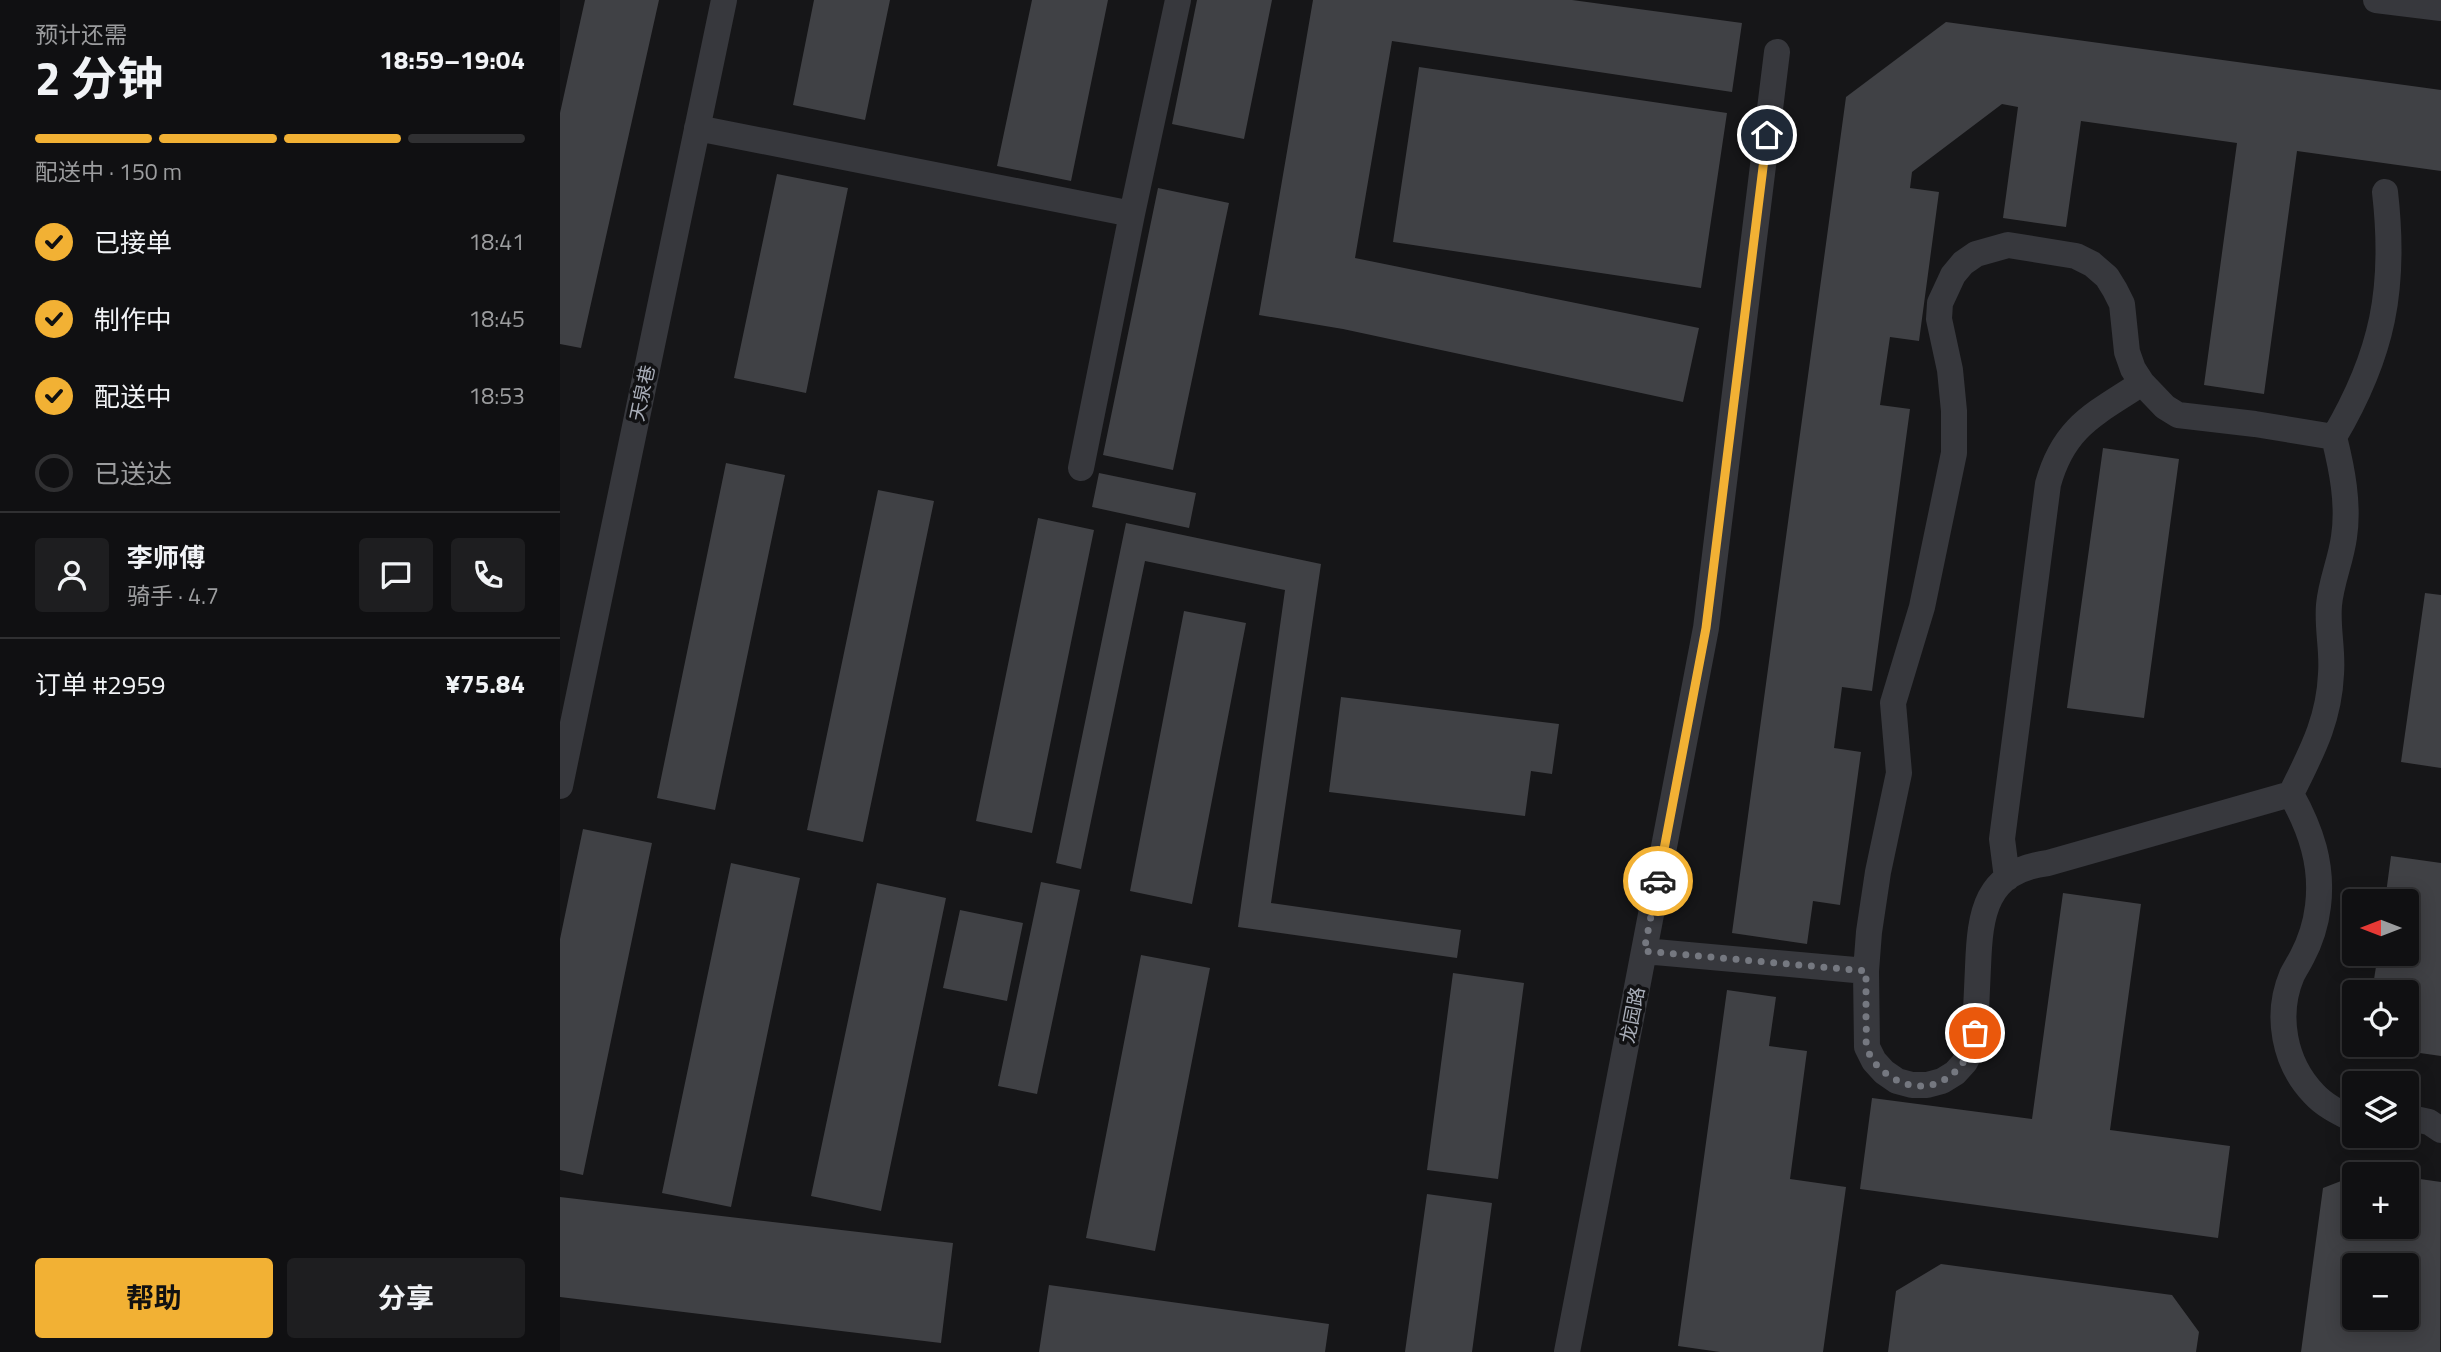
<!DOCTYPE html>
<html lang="zh">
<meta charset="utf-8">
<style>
:root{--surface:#101012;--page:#1e1e20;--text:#f1f3f6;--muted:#9c9d9f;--line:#303032;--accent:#f2b134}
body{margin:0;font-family:"Titillium Web","Noto Sans SC",sans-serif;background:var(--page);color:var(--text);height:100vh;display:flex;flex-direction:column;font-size:26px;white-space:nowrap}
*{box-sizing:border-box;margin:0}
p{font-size:23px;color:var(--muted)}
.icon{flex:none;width:38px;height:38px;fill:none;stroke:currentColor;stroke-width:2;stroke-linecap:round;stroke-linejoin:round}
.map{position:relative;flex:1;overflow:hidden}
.drawer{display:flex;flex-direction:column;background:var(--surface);width:560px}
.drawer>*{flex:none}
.needle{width:46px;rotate:270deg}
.buttons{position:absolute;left:1782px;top:889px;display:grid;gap:14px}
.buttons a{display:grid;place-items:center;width:77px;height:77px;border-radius:7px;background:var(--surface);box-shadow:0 4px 18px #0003,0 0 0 2px var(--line);font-size:35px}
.pin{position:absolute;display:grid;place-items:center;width:60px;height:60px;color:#fff;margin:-30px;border:4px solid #fff;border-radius:50%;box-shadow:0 2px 7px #0007}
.courier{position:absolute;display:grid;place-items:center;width:70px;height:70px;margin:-35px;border:5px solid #f2b134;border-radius:50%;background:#fff;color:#222;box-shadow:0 2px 9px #0007}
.head em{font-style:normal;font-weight:700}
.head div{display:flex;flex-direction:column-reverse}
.head{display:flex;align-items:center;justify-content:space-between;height:119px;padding:0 35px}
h1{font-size:46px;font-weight:700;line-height:52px}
.bar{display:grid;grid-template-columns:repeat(4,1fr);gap:10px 7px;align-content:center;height:84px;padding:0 35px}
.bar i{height:9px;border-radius:5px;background:var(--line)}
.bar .current{background:var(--accent)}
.bar p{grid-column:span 4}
.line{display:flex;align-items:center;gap:18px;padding:0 35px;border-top:2px solid var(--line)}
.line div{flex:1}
.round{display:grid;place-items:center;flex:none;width:74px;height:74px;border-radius:7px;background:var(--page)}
ol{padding:0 35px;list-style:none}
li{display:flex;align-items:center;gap:21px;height:77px}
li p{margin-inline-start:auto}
li .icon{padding:7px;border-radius:50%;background:var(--accent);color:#111;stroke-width:4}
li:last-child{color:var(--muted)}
li i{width:38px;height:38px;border:4px solid var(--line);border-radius:50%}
.action{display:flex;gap:14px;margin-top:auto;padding:14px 35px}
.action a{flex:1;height:80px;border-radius:7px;background:var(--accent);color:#111;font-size:28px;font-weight:700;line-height:80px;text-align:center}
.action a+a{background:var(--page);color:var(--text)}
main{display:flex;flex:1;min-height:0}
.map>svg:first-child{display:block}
</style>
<main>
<section class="drawer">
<div class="head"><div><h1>2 分钟</h1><p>预计还需</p></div><em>18:59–19:04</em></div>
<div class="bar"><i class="current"></i><i class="current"></i><i class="current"></i><i></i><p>配送中 · 150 m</p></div>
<ol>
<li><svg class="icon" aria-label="check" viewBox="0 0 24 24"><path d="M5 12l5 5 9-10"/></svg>已接单<p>18:41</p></li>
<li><svg class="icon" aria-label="check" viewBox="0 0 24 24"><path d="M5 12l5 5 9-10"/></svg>制作中<p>18:45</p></li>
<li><svg class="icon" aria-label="check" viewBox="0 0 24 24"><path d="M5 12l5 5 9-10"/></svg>配送中<p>18:53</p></li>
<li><i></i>已送达</li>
</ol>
<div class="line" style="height:126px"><a class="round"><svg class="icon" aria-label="person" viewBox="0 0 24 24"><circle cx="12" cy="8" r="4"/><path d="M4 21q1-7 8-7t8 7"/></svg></a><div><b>李师傅</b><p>骑手 · 4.7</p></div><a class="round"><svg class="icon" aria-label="chat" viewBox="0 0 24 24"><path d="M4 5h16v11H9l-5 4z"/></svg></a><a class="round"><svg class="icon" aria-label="phone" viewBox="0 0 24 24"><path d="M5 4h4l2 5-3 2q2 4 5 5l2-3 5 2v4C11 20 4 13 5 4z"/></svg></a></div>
<div class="line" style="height:91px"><div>订单 #2959</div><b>¥75.84</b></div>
<div class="action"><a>帮助</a><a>分享</a></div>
</section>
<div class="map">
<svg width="1881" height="1352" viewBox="0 0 1881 1352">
<rect width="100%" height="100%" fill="#161618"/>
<path fill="#404145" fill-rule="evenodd" d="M 25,0 L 99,0 L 21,348 L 0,344 L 0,113 Z
M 254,0 L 330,0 L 305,120 L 233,105 Z
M 472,0 L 548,0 L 511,181 L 437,166 Z
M 637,0 L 712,0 L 684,139 L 612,124 Z
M 753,0 L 1012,0 L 1182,23 L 1172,92 L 832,41 L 795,258 L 1139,328 L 1123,402 L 783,329 L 699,315 Z
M 1386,22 L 1881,90 L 1881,171 L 1737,151 L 1704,394 L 1644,385 L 1677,143 L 1521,121 L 1506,227 L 1443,218 L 1458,107 L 1442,104 L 1352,172 L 1350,188 L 1379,192 L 1359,341 L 1330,337 L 1320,405 L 1350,409 L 1312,691 L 1282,687 L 1274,748 L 1301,752 L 1280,905 L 1253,901 L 1247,944 L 1172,933 L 1286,97 Z
M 859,67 L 1167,113 L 1141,288 L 833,242 Z
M 217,174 L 288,188 L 246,393 L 174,378 Z
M 598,188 L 669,203 L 613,470 L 543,455 Z
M 1543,448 L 1619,459 L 1584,718 L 1507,708 Z
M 166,463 L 225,475 L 155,810 L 97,798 Z
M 539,473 L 636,493 L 629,528 L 532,507 Z
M 318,490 L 374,501 L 303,842 L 247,830 Z
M 478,518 L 534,530 L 472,833 L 416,821 Z
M 566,523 L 761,564 L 711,903 L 901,930 L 897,958 L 678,927 L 725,590 L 585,561 L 521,869 L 496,863 Z
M 1865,593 L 1881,595 L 1881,768 L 1841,762 Z
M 624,611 L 686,623 L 632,904 L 570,891 Z
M 781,697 L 999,724 L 992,774 L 971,771 L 965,816 L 769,792 Z
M 23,829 L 92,843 L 23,1175 L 0,1170 L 0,939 Z
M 1831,856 L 1881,863 L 1881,1056 L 1811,1046 L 1846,1045 L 1846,992 L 1812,992 L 1818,954 L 1846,954 L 1846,901 L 1825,901 Z
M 171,863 L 240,878 L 171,1207 L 102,1193 Z
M 481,882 L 520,890 L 477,1094 L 438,1086 Z
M 317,883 L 386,898 L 321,1211 L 251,1196 Z
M 1503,893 L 1581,904 L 1550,1130 L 1670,1146 L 1658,1238 L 1300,1189 L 1312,1098 L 1472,1119 Z
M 400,910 L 463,923 L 447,1001 L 383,988 Z
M 581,955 L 650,968 L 595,1251 L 526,1238 Z
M 893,973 L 964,983 L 938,1179 L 867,1170 Z
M 1167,990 L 1216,997 L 1209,1046 L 1247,1051 L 1230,1179 L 1286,1187 L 1263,1352 L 1160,1352 L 1118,1346 Z
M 1794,1176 L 1794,1227 L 1846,1227 L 1846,1177 L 1881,1182 L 1880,1352 L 1741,1352 L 1763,1188 ZM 1794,1265 L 1846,1265 L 1846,1318 L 1794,1318 Z
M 867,1194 L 932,1203 L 912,1352 L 845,1352 Z
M 0,1197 L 393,1243 L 381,1343 L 0,1297 Z
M 1381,1264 L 1612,1295 L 1639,1332 L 1636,1352 L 1328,1352 L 1336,1291 Z
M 489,1285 L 769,1324 L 765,1352 L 479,1352 Z"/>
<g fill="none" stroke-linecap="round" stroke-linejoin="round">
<path stroke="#37383d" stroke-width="26" d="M 1816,0 L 1881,8
M 137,128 L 572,214
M 1774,437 L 1695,424 L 1618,415 L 1605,407 L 1582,383 L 1573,369 L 1567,352 L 1562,304 L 1555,290 L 1547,277 L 1532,264 L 1516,256 L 1448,245 L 1416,254 L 1403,263 L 1393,275 L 1380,303 L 1379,319 L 1390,370 L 1394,411 L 1394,453 L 1362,607 L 1333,703 L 1339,773 L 1318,872 L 1309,932 L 1306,971 L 1307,1047 L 1314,1061 L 1324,1072 L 1337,1081 L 1352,1085 L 1367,1085 L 1382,1081 L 1395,1073 L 1405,1062 L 1412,1048 L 1415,1033 C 1416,1011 1417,989 1418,967 C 1420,913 1425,871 1488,863 L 1731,794 C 1751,753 1769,721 1771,674 C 1773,651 1767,628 1769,605 C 1771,582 1781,560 1784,537 C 1789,504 1782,469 1774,437 C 1823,354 1836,288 1825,192
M 521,468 L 572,214 L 618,0
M 0,786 L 164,0
M 1731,794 C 1751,830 1763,865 1758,906 C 1756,923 1750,942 1742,957 C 1739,963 1735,969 1732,975 C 1715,1015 1724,1063 1754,1094 C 1765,1106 1780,1113 1794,1120
M 1447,878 L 1442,839 L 1488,484 C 1504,426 1535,414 1582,383
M 1084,951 L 1306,971
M 1846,1117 L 1869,1122 L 1881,1130
M 1007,1352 L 1146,628 L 1217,52"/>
</g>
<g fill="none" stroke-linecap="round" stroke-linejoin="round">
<path stroke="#757880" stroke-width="7" stroke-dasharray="0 12.6" d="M 1098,881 L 1084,951 L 1306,971 C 1306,989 1306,1007 1306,1026 C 1307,1032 1305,1041 1307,1047 C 1310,1060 1320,1070 1331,1077 C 1370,1101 1408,1074 1415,1033"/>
<path stroke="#f2b134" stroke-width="9" d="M 1098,881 L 1146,628 L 1207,135"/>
</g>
<g text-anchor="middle" stroke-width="7" stroke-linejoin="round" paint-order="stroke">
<g font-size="19" fill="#a8adb8" stroke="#111113">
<text transform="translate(82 393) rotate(-78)" y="7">天泉巷</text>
<text transform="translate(1072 1015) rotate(-79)" y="7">龙园路</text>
</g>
</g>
</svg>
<div class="buttons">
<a><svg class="needle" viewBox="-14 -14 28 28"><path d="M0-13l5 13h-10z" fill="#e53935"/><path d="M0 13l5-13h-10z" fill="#9c9d9f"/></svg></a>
<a><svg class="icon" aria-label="locate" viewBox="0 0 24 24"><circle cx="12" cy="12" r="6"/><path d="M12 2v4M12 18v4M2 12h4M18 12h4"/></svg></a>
<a><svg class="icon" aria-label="layers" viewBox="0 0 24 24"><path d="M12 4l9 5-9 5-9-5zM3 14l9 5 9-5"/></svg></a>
<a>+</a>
<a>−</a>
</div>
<div class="pin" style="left:1415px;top:1033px;background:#ea580c"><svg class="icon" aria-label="bag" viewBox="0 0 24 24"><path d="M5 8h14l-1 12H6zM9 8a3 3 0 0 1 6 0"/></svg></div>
<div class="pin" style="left:1207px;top:135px;background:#1f2937"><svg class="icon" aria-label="home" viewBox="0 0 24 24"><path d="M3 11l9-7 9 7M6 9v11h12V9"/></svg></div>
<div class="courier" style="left:1098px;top:881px"><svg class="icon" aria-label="car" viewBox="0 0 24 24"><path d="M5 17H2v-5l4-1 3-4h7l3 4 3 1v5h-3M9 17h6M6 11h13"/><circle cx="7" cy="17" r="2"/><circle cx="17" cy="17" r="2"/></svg></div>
</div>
</main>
